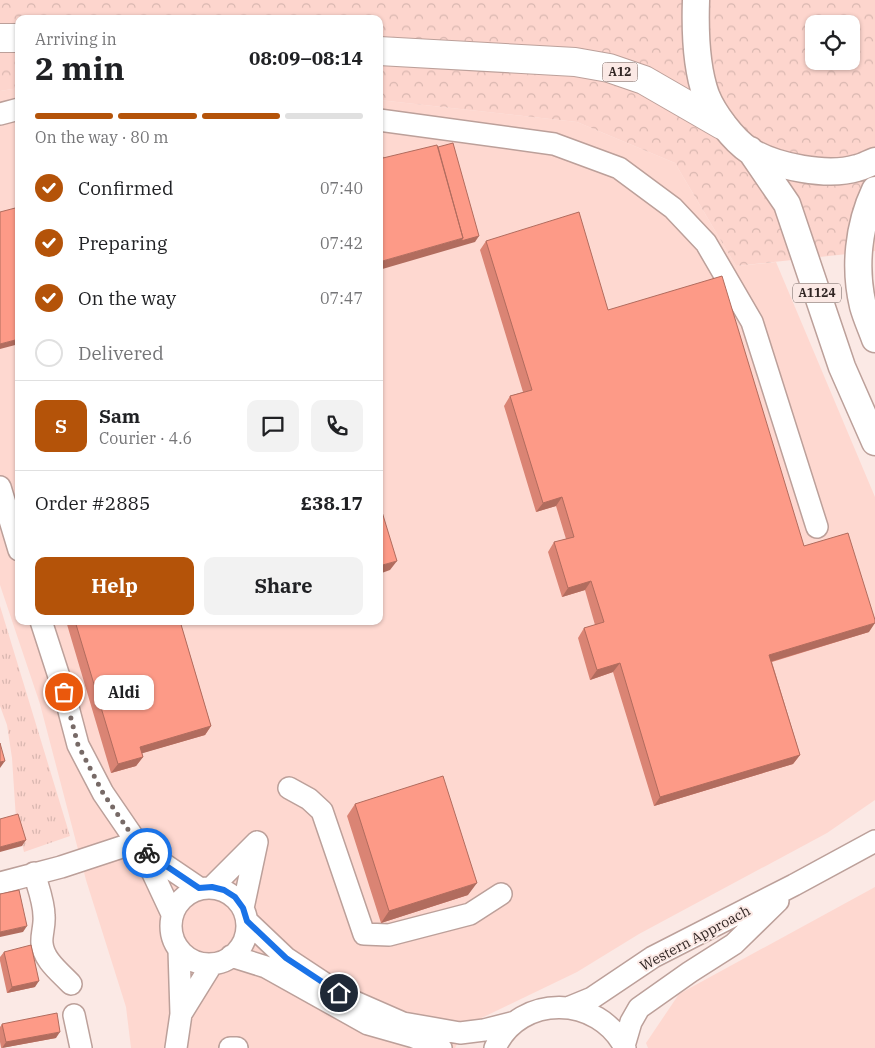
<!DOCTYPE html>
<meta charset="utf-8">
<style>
:root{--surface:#fff;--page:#f2f2f2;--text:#202124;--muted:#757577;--line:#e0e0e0;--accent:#b45309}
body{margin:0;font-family:"IBM Plex Serif",serif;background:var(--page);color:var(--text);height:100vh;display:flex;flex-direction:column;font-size:19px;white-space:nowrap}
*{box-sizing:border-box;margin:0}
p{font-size:16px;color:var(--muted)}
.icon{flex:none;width:28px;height:28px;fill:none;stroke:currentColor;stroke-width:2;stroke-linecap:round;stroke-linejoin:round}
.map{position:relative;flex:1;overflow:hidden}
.drawer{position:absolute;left:15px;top:15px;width:368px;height:610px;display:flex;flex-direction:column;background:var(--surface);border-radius:10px;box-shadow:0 1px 4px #0004}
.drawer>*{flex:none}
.controls{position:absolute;left:805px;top:15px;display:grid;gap:10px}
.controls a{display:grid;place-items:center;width:55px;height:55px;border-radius:10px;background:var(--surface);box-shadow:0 1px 4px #0004;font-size:25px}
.pin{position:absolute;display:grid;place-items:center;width:42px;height:42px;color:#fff;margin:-21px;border:2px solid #fff;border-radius:50%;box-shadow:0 1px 5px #0007}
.courier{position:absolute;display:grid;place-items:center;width:50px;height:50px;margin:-25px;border:4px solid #1a73e8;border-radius:50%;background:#fff;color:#222;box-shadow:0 1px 6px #0007}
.bubble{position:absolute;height:35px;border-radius:10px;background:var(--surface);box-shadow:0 1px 4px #0004;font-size:16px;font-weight:800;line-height:35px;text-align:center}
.headline em{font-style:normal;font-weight:800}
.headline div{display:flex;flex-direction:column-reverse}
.headline{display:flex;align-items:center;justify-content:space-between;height:85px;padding:0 20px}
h1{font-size:32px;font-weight:800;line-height:38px}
.bar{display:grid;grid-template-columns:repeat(4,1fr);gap:8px 5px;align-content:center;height:60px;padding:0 20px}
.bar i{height:6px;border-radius:4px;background:var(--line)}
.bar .active{background:var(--accent)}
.bar p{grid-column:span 4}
.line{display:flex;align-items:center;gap:12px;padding:0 20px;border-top:1px solid var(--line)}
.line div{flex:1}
.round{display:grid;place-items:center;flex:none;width:52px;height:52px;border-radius:10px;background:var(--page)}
ol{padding:0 20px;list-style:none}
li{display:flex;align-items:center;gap:15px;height:55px}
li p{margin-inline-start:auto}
li .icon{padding:5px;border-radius:50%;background:var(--accent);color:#fff;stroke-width:4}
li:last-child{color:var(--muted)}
li i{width:28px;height:28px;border:2px solid var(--line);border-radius:50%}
.button{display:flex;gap:10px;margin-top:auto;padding:10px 20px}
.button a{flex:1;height:58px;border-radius:10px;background:var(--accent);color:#fff;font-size:20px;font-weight:800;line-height:58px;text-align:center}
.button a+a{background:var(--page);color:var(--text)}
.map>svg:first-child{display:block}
</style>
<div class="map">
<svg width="875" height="1048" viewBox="0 0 875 1048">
<defs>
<pattern id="grass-tufts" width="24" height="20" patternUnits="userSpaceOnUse" patternTransform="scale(1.25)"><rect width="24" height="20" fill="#fdd5cd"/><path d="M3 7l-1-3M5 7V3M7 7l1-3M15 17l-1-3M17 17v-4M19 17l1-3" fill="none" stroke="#d9b7b0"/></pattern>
<pattern id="forest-crowns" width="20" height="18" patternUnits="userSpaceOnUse" patternTransform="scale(1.25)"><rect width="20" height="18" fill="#fdd5cd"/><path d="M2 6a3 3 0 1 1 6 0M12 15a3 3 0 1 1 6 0" fill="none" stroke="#d9b7b0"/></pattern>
</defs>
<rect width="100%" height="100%" fill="#fbe9e5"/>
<path fill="#fed8d0" d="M 19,88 L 19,621 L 379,621 L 379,100 L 577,122 L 675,163 L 736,266 L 776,262 L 875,497 L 875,800 L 827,833 L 639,934 L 577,972 L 467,1025 L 455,1048 L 131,1048 L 126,1007 L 86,880 L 40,704 L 0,585 L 0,91 Z
M 875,887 L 875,1048 L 648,1048 L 646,1043 L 679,994 Z"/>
<path fill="url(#grass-tufts)" d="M 0,606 L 70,836 L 24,852 L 16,819 L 12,758 L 7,725 L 0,706 Z"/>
<path fill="url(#forest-crowns)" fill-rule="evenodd" d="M 0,0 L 875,0 L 875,251 L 736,266 L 675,163 L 577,122 L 379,100 L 379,19 L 19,19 L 19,88 L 0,91 ZM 814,24 L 851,24 L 851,61 L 814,61 Z"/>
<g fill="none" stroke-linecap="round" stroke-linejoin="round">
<defs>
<path id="minor" d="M 0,114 L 19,109
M 379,120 L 554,144 L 619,168 L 673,208 L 706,243 L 752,322 L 817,527
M 0,487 L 19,550
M 41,621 L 64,692 L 78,745 L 103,793 L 142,850 L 172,914
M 289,788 L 309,799 L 322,811 L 364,934 L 389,935 L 470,914 L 501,894
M 143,850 L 199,888
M 34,873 C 38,887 44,902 44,916 C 45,925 41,936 42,943 C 43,960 61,973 71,984
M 0,883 L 61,867 L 137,842
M 212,887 L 257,842
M171 926a38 38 0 1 1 76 0a38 38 0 1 1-76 0Z
M 243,908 L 257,842
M 247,921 L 286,958 L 339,993 L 355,1002 L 403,1023 L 460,1033 L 484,1030 L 515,1022
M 179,950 L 181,1014 L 212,964
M 231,956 L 266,967 L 368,1024 L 414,1037 L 441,1048
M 570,1007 L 592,998 L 653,957 L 794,885 L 875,841
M 74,1015 L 81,1048
M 624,1046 L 631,1022 L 639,1008 L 690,972 L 734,944 L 778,901
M 176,1048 L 181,1014
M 230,1048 L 237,1048
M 495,1048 C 520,993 599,995 625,1048"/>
<path id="major" d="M 696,0 C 695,29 696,67 706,95 C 713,113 733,140 750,151 C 776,167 828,177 857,168 C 863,167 869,163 875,161
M 750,150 L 787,204 L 842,367 L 875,442
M 875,190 C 858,226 854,268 863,306 C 866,317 871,328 875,339"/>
<path id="highway" d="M 0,38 L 19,38
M 379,51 L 575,62 L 609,68 L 644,80 L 722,125"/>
</defs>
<use href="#minor" stroke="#bca09a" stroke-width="24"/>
<use href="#major" stroke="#bca09a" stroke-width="29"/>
<use href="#highway" stroke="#bca09a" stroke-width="30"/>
<use href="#minor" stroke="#fff" stroke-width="21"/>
<use href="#major" stroke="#fff" stroke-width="26"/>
<use href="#highway" stroke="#fff" stroke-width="28"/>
</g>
<path fill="#da8474" d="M 486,241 L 608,310 L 804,546 L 869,632 L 772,662 L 800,755 L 793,764 L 654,806 L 613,672 L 590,680 L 578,638 L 584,628 L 595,625 L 585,590 L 562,597 L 548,552 L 554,542 L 566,539 L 556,506 L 536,512 L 504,406 L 510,396 L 523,392 L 480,250 Z
M 66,621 L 180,621 L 211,726 L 205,735 L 142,753 L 143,757 L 136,766 L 111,773 Z
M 355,804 L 468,895 L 381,923 L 347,816 Z
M 4,952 L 35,987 L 7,993 L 0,961 L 0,957 Z
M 2,1024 L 56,1038 L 1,1048 L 0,1042 L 0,1027 Z"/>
<path fill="#b16c5e" d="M 479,236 L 475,242 L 379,270 L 379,262 L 463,238 Z
M 19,339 L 19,344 L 0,349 L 0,344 Z
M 562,497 L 556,506 L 536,512 L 543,503 Z
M 397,561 L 390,570 L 379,574 L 379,566 Z
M 591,581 L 585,590 L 562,597 L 568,588 Z
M 875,623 L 869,632 L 763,664 L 769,655 Z
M 620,663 L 613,672 L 590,680 L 597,670 Z
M 211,726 L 205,735 L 133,756 L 140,747 Z
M 800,755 L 793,764 L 654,806 L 660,797 Z
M 143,757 L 136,766 L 111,773 L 118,764 Z
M 5,761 L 0,768 L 0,762 Z
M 26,840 L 22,846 L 0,852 L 0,847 Z
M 477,883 L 468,895 L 381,923 L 389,911 Z
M 27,926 L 23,932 L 0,937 L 0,932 Z
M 39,981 L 35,987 L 7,993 L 12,987 Z
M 60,1032 L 56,1038 L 2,1048 L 6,1042 Z"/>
<path fill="#fd9a87" stroke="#b16c5e" d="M 453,143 L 479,236 L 461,241 L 463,238 L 438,147 Z
M 379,144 L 383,158 L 437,145 L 463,238 L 379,262 Z
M 19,207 L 19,339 L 0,344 L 0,212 Z
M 579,212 L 608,310 L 722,276 L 804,546 L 848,533 L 875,620 L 875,623 L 769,655 L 800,755 L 660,797 L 620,663 L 597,670 L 584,628 L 604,622 L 591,581 L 568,588 L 554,542 L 574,537 L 562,497 L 543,503 L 510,396 L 532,390 L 486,241 Z
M 379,502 L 397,561 L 379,566 Z
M 75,621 L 180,621 L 211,726 L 140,747 L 143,757 L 118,764 Z
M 0,743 L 5,761 L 0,762 Z
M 443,776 L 477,883 L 389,911 L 355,804 Z
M 18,814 L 26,840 L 0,847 L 0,819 Z
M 19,890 L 27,926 L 0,932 L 0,894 Z
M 31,945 L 39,981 L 12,987 L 4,952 Z
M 57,1013 L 60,1032 L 6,1042 L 2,1024 Z"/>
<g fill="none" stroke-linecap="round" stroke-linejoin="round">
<path stroke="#776a67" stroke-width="5" stroke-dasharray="0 9" d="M 64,692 L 78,745 L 103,793 L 142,850 L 147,853"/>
<path stroke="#1a73e8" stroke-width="6" d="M 147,853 L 199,888 L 212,887 L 224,890 L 235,897 L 243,908 L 247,921 L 286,958 L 339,993"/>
</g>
<g text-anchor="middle" stroke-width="4" stroke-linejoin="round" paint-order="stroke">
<g fill="#fbe9e5" stroke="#6d605d" stroke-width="1">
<rect x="602.5" y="62.5" width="35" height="19" rx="4"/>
<rect x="793" y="283.5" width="48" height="19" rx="4"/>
</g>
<g font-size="12" font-weight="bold" fill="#302523">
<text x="620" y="76">A12</text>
<text x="817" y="297">A1124</text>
</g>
<g font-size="14" fill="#302523" stroke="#fbe9e5">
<text transform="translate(695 938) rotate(-28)" y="5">Western Approach</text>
</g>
</g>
</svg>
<div class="controls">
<a><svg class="icon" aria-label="locate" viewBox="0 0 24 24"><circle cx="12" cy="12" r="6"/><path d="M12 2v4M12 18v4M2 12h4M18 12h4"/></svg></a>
</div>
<div class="pin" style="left:64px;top:692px;background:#ea580c"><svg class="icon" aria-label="bag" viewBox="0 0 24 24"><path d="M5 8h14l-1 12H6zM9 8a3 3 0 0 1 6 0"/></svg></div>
<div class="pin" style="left:339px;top:993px;background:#1f2937"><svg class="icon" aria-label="home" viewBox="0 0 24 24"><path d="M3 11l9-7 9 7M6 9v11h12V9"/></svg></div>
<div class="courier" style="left:147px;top:853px"><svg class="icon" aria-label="bike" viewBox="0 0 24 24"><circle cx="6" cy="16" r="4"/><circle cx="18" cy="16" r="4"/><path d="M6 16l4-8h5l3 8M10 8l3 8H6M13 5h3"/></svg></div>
<div class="bubble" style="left:94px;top:675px;width:60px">Aldi</div>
<section class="drawer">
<div class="headline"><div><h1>2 min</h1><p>Arriving in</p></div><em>08:09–08:14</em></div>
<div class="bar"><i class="active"></i><i class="active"></i><i class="active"></i><i></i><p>On the way · 80 m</p></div>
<ol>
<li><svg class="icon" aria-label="check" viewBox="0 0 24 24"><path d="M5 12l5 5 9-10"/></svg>Confirmed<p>07:40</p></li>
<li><svg class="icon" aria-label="check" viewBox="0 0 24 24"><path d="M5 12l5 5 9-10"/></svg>Preparing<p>07:42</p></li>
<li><svg class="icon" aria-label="check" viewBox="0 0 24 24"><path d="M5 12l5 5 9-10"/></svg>On the way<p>07:47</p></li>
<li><i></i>Delivered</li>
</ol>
<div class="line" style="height:90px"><b class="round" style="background:var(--accent);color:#fff">S</b><div><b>Sam</b><p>Courier · 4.6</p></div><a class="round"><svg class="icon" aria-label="chat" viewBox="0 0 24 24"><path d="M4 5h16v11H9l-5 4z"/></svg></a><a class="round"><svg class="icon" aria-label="phone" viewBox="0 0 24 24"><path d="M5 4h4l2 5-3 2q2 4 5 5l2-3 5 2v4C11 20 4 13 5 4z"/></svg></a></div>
<div class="line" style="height:65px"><div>Order #2885</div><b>£38.17</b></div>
<div class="button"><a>Help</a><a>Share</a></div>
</section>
</div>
